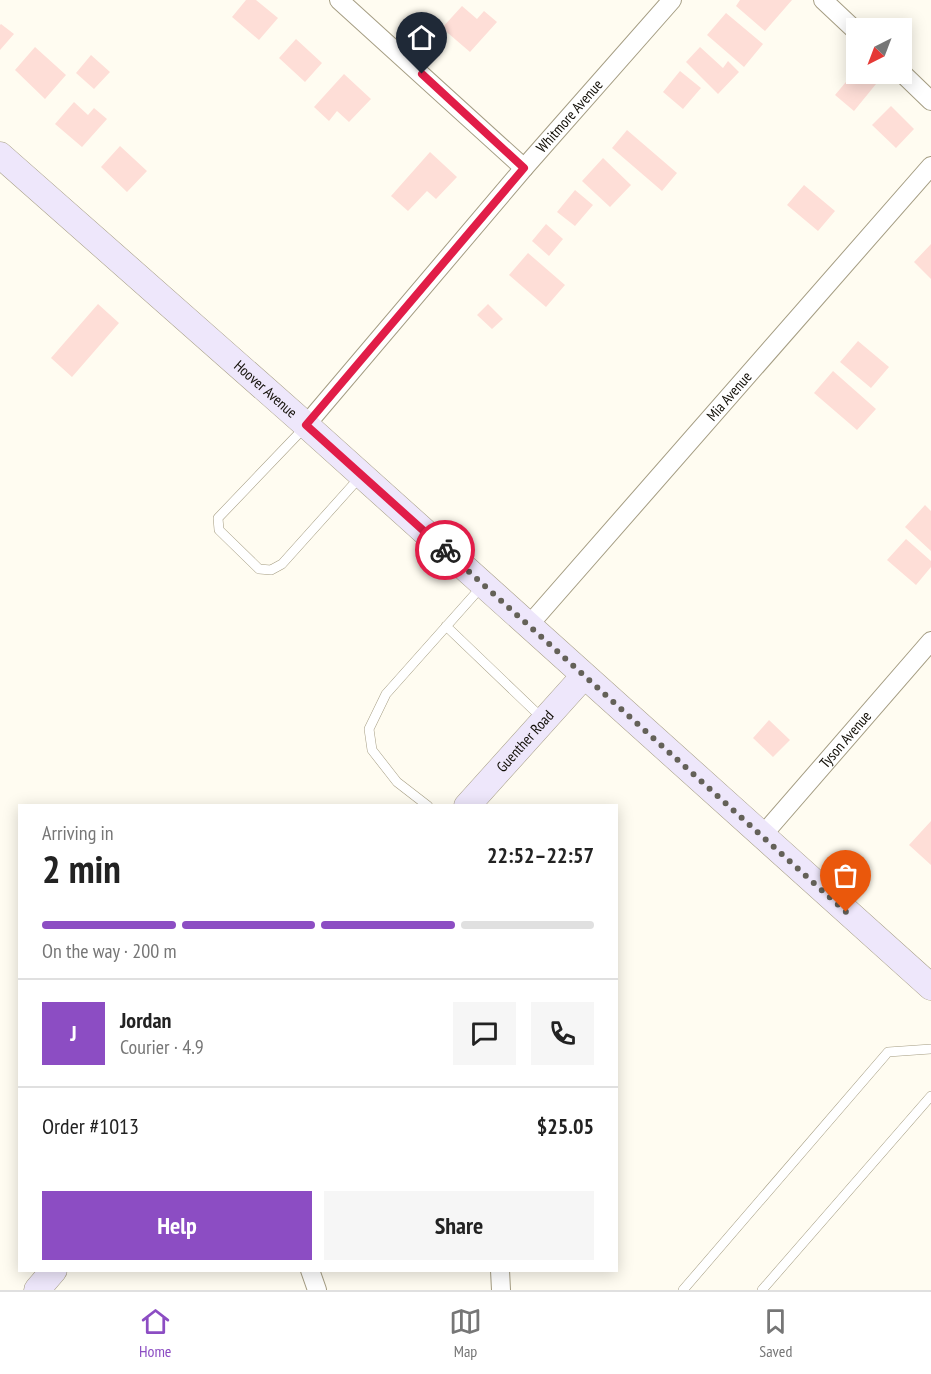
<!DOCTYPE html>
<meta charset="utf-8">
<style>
:root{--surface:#fff;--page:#f6f6f6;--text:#222;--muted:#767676;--line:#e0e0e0;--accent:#8c4dc3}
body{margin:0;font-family:"PT Sans Narrow",sans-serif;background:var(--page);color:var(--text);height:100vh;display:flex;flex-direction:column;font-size:22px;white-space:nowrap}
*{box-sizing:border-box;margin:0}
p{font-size:20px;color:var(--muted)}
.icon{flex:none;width:33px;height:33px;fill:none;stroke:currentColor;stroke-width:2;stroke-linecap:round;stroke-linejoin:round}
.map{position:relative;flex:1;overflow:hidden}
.drawer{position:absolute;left:18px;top:804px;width:600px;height:468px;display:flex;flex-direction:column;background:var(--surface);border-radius:0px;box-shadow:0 3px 15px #0003}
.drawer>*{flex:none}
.needle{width:39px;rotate:222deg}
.fabs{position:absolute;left:846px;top:18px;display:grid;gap:12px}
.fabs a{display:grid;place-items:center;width:66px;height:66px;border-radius:0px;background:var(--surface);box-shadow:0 3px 15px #0003;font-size:30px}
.pin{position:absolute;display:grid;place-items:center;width:51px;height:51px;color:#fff;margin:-62px -26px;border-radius:50% 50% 50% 0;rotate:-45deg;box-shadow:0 0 6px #0007}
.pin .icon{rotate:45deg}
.courier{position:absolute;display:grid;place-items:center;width:60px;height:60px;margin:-30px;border:4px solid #e11d48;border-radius:50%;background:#fff;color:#222;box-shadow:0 2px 8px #0007}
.summary em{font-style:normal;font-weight:700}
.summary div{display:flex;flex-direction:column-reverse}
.summary{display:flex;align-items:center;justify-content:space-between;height:102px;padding:0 24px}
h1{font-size:39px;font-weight:700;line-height:45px}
.bar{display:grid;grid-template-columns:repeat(4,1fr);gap:9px 6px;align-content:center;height:72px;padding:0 24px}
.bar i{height:8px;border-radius:4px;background:var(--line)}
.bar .current{background:var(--accent)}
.bar p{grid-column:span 4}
.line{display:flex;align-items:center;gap:15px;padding:0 24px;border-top:2px solid var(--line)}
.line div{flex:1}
.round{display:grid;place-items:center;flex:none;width:63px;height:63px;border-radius:0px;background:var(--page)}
.cta{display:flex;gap:12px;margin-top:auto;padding:12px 24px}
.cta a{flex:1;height:69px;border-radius:0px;background:var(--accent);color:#fff;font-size:24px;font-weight:700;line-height:69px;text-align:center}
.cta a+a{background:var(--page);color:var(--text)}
.tab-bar{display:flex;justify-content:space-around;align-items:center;height:84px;border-top:2px solid var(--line);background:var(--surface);font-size:16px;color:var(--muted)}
.tab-bar a{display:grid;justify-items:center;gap:3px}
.tab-bar .current{color:var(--accent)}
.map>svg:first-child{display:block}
</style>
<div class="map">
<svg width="931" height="1290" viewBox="0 0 931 1290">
<rect width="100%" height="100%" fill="#fffcf1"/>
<path fill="#feded7" d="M 246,0 L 256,0 L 278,18 L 259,40 L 232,17 Z
M 740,0 L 792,0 L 765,31 L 736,6 Z
M 462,6 L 477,19 L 484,11 L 497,22 L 470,52 L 442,28 Z
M 726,13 L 763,44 L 744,67 L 707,35 Z
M 1,24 L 14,34 L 0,50 L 0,25 Z
M 296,39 L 322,63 L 305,82 L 279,58 Z
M 35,47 L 66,75 L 45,99 L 15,70 Z
M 700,47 L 723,68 L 728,61 L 739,72 L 718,94 L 686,62 Z
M 91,55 L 110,72 L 94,89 L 76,73 Z
M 856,70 L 856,74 L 863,74 L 876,84 L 854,111 L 835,95 Z
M 680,71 L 701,88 L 683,109 L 663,92 Z
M 344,74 L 371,99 L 349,122 L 337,111 L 329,121 L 314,107 Z
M 74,102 L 88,115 L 94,108 L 107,119 L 82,147 L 55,124 Z
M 891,106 L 914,129 L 896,148 L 872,125 Z
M 627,130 L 677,173 L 662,191 L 612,148 Z
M 120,146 L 147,171 L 127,192 L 101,167 Z
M 430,152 L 457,177 L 436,199 L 427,191 L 408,211 L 391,196 Z
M 603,158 L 631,185 L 610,207 L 582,181 Z
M 804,185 L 835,211 L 818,231 L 787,205 Z
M 575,190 L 593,205 L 575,226 L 557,212 Z
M 546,224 L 563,239 L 549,256 L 532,241 Z
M 931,244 L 931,279 L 914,262 Z
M 528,253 L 565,285 L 546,307 L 509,275 Z
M 98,304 L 119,323 L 72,377 L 51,358 Z
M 488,304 L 503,319 L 492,329 L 477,315 Z
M 858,341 L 889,367 L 871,388 L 840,362 Z
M 833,371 L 876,409 L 857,430 L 814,393 Z
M 925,505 L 931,511 L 931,551 L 905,527 Z
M 906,539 L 931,561 L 931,567 L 916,585 L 887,560 Z
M 769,720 L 790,740 L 773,757 L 753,738 Z
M 931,821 L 931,865 L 909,845 Z"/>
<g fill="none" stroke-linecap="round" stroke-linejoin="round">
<defs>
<path id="lane" d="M 305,427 L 218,518 L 219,530 L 259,569 L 271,570 L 282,564 L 360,477
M 446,626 L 542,718
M 428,806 L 397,782 L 372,750 L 369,729 L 386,694 L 483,585
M 683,1290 L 888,1052 L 931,1049
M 762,1290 L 931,1096"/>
<g id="street">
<path d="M 339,0 L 524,168"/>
<path d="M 823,0 L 856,31"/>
<path d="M 902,73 L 931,101"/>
<path id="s1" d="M 306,425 L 524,168 L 672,0"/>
<path id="s2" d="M 529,625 L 931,166"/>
<path id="s3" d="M 761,837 L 931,641"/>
<path d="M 310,1270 L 317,1290"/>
<path d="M 500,1270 L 501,1290"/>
</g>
<g id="secondary">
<path id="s4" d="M 0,155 L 306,425 L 931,987"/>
<path id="s5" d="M 467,806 L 583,677"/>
<path d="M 37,1290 L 54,1270"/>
</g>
</defs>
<use href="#lane" stroke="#a59d83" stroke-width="10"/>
<use href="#street" stroke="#a59d83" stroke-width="20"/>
<use href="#secondary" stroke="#a59d83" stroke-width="27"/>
<use href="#lane" stroke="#fff" stroke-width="9"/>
<use href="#street" stroke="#fff" stroke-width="18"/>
<use href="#secondary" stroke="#eee7fb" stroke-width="26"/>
</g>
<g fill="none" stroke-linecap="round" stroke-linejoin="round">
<path stroke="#646158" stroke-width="6" stroke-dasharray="0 10.8" d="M 445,550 L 846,912"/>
<path stroke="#e11d48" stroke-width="8" d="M 422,74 L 524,168 L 306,425 L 445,550"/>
</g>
<g text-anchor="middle" stroke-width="4.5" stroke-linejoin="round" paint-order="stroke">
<g font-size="15" fill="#110e06" stroke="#fff">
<text dy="5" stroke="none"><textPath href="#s1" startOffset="406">Whitmore Avenue</textPath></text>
<text dy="5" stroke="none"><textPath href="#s4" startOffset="354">Hoover Avenue</textPath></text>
<text dy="5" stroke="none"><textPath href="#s2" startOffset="304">Mia Avenue</textPath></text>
<text dy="5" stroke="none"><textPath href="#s3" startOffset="129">Tyson Avenue</textPath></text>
<text dy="5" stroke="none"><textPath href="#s5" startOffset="87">Guenther Road</textPath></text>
</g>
</g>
</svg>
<div class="fabs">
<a><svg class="needle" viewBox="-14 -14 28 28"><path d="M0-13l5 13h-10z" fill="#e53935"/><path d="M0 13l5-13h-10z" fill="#767676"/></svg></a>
</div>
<div class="pin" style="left:846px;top:912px;background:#ea580c"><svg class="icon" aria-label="bag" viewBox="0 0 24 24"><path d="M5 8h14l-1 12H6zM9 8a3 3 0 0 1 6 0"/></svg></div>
<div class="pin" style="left:422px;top:74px;background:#1f2937"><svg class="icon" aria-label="home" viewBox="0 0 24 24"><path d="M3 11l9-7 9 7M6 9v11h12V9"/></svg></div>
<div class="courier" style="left:445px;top:550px"><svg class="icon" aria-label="bike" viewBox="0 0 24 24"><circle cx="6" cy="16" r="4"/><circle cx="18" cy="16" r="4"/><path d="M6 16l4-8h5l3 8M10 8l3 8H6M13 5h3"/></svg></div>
<section class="drawer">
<div class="summary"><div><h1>2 min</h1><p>Arriving in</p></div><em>22:52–22:57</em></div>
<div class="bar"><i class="current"></i><i class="current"></i><i class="current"></i><i></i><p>On the way · 200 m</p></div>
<div class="line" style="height:108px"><b class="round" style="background:var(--accent);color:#fff">J</b><div><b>Jordan</b><p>Courier · 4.9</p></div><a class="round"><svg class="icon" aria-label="chat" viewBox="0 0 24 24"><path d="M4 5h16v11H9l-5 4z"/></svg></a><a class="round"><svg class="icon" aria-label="phone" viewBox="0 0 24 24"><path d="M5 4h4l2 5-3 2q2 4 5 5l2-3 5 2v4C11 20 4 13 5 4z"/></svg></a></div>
<div class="line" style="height:78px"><div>Order #1013</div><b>$25.05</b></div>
<div class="cta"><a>Help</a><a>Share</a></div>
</section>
</div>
<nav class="tab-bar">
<a class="current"><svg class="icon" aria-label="home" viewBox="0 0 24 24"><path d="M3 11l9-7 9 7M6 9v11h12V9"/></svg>Home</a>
<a><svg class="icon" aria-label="map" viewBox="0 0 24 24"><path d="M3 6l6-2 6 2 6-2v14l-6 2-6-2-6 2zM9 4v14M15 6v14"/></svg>Map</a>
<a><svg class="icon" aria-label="saved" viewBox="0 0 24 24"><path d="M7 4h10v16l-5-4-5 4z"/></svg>Saved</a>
</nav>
